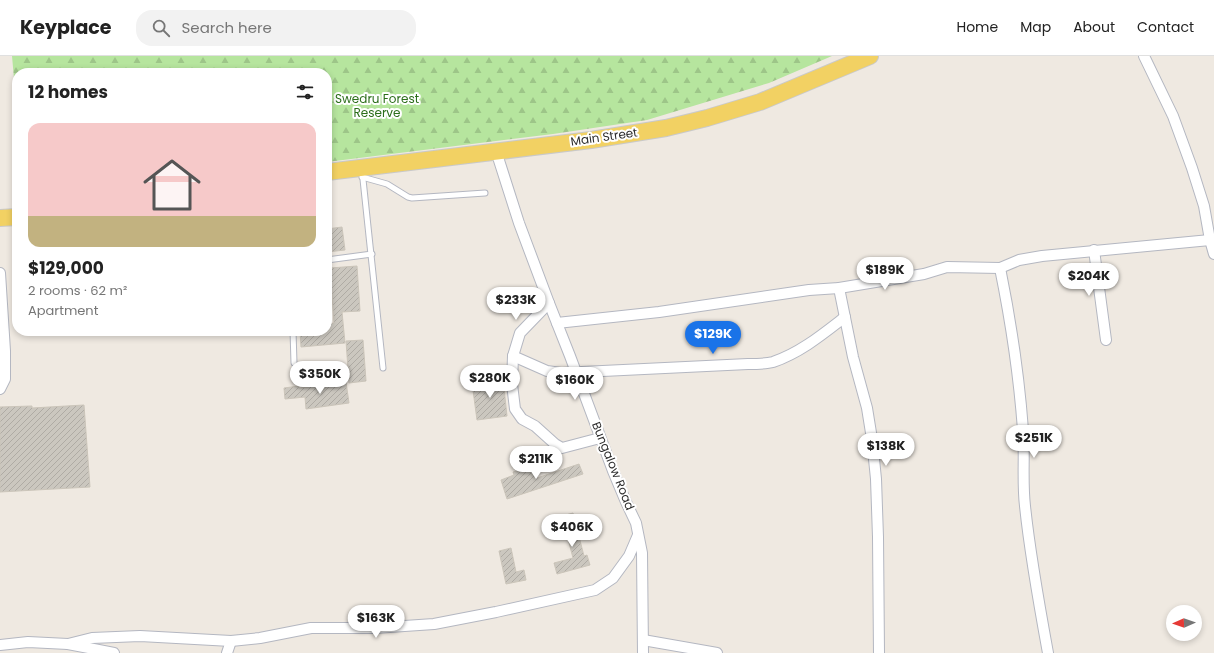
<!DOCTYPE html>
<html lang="en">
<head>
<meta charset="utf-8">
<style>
	body { margin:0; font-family:Poppins,sans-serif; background:#f2f2f2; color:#222; height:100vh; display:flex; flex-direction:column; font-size:15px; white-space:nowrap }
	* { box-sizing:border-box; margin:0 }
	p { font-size:13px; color:#767676 }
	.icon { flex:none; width:22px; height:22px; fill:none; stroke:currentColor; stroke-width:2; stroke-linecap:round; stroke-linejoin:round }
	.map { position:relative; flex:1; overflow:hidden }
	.sheet { position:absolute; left:12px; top:12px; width:320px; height:268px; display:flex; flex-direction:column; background:#fff; border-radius:16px; box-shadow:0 2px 6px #0003 }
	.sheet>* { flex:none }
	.needle { width:26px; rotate:268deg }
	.controls { position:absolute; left:1166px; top:549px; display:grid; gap:8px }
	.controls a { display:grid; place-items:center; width:36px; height:36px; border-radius:50%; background:#fff; box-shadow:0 2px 6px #0003; font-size:20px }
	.price { position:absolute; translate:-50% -34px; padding:0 9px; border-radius:14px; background:#fff; color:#222; font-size:13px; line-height:26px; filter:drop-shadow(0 1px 2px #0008) }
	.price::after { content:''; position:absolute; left:50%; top:24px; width:12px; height:9px; margin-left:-6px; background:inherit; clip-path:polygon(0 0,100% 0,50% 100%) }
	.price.on { background:#1a73e8; color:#fff }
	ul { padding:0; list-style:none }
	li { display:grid; align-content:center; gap:8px; height:212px; padding:0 16px }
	li span { display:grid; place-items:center; height:124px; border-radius:12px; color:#555 }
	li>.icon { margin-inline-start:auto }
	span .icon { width:72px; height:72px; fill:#fffc; stroke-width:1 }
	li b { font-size:17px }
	h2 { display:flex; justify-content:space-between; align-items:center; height:48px; padding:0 16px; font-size:17px }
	header { display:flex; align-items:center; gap:24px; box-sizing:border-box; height:56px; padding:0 20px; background:#fff; border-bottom:1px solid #e0e0e0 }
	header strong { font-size:19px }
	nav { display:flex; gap:22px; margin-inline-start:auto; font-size:14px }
	.search { width:280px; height:36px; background:#f2f2f2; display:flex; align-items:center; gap:10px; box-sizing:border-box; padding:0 14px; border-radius:16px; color:#767676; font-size:15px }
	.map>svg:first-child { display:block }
</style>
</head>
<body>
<header>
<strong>Keyplace</strong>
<div class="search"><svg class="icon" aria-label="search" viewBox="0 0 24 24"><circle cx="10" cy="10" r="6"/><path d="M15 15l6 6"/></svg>Search here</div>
<nav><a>Home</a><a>Map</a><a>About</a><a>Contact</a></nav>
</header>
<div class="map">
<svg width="1214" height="597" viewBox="0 0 1214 597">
	<defs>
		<pattern id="forest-firs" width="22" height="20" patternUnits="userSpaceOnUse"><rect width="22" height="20" fill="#b6e59e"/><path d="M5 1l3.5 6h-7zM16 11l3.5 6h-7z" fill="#9dc588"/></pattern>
		<pattern id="building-hatch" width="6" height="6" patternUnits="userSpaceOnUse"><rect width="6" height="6" fill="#cbc7bf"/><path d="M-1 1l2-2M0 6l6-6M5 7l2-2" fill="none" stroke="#afaba4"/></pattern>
	</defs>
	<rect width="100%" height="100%" fill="#efe9e1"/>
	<polygon fill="url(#forest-firs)" points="12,0 832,0 769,27 647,64 553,78 327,106 327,17 17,17 17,56"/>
	<g fill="url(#building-hatch)" stroke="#cbc5ba">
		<polygon points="342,171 345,194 327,196 327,173"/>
		<polygon points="357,210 360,255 342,256 345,287 301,291 300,275 327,275 327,268 334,267 330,212"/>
		<polygon points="363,284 366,325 349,327 346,285"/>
		<polygon points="503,323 507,360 477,364 472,327"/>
		<polygon points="346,326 349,347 306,353 305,341 285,343 284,332 299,330 299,332"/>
		<polygon points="84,349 90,431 0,436 0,351 32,350 32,352"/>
		<polygon points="579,408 583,418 507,443 501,424 514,419 513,416 522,413 523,416 534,413 537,422"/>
		<polygon points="573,457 584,500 587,499 590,509 557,518 554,507 573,502 562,460"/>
		<polygon points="511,492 516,516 524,514 526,524 506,528 499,495"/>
	</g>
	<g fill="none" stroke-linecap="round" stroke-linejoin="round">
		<g stroke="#b4b7c1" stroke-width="7">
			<g id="lane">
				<polyline points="362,114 383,312"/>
				<polyline points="362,121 387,128 408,141 412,142 485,137"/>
				<polyline points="327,204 372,198"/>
				<polyline points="293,275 294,307"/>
			</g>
		</g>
		<g stroke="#b4b7c1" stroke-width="12">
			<g id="street">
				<polyline points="1144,0 1173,60 1192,112 1204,150 1210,184 1214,198"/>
				<polyline points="496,95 519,167 549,247 570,300 613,415 626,446 636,467 642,497 643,597"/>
				<polyline points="1094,194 1106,284"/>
				<path d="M1000 212C1011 266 1019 319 1023 374 1025 399 1022 425 1025 450 1030 499 1039 548 1048 597"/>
				<polyline points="0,217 5,295 5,323 0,333"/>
				<polyline points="839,232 853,301 867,352 872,383 876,423 878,481 879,597"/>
				<polyline points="549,247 520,277 513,300 512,328 515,353 522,363 535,370 555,388 562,392 600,382"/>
				<polyline points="557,267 659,256 809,234 839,232 924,218 947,211 1000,212 1019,204 1042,200 1210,184"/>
				<path d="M513 300 547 315 561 317 748 308C756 308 766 308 773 306 800 297 823 278 845 261"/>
				<polyline points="643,584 717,597"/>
				<polyline points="68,588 92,582 140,580 231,585 260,582 311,572 375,572 434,568 496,556 595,534 613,522 629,500 638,479"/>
				<polyline points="0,589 28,586 68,588 114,597"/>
				<polyline points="227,597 231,585"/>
			</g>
		</g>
		<g stroke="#c9c9c9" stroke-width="18">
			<g id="primary">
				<polyline points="327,116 591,84 666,72 707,62 760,46 870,0"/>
				<polyline points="0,162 17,161"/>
			</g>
		</g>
		<use href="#lane" stroke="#fff" stroke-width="5"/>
		<use href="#street" stroke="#fff" stroke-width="10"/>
		<use href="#primary" stroke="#f2d163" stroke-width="16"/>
	</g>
	<g text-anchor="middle" stroke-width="4" stroke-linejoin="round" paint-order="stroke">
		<g font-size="12" fill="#2c6e1b" stroke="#fff">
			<text x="377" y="47">Swedru Forest<tspan x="377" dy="14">Reserve</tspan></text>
		</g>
		<g font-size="12" fill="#2e2e2e" stroke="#fff">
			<text transform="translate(604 81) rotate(-8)" y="4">Main Street</text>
			<text transform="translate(613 410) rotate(68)" y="4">Bungalow Road</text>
		</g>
	</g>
</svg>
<div class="controls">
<a><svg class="needle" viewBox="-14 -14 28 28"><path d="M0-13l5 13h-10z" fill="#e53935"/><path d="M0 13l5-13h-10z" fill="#767676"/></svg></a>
</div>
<b class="price" style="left:885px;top:235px">$189K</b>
<b class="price" style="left:1089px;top:241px">$204K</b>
<b class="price" style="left:516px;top:265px">$233K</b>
<b class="price on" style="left:713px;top:299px">$129K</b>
<b class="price" style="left:320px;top:339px">$350K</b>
<b class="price" style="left:490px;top:343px">$280K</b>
<b class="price" style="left:575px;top:345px">$160K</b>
<b class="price" style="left:1034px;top:403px">$251K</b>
<b class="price" style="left:886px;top:411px">$138K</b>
<b class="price" style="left:536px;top:424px">$211K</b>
<b class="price" style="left:572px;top:492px">$406K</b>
<b class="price" style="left:376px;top:583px">$163K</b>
<section class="sheet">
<h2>12 homes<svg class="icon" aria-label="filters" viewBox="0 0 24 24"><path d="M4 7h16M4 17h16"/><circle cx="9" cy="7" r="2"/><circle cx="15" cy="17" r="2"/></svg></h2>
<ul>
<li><span style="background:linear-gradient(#f6c9c9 75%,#c2b280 0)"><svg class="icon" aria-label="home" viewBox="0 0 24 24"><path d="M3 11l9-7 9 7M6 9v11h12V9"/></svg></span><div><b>$129,000</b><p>2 rooms · 62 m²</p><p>Apartment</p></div></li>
</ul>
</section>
</div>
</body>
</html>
